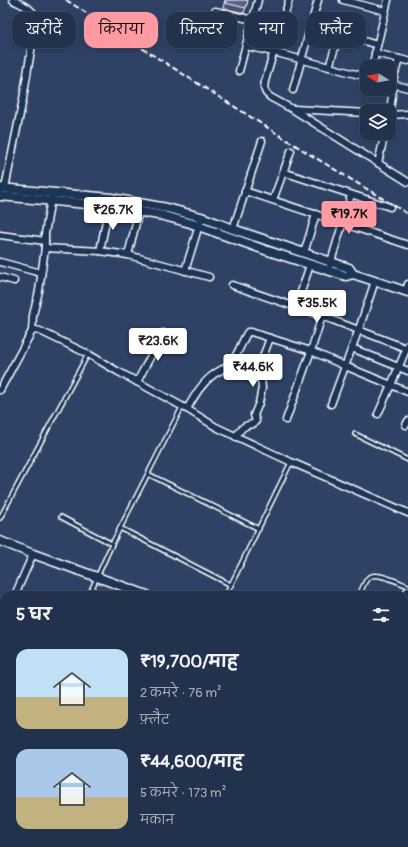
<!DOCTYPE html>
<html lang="hi">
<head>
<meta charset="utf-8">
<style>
	body { margin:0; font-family:Pangolin,"Playpen Sans Deva",sans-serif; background:#2b3a53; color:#f1f3f6; height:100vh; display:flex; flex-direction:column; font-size:15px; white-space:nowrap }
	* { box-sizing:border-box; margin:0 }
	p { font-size:13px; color:#a3aab5 }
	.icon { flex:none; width:22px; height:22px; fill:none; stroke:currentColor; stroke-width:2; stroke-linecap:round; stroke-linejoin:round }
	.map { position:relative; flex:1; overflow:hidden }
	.panel { position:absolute; left:0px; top:591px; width:408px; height:256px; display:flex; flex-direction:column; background:#23324c; border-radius:12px 12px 0 0; box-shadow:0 2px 10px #0003,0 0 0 1px #404d64 }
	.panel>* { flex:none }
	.top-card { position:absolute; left:12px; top:12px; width:384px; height:36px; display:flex; gap:8px }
	.needle { width:26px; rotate:281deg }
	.fabs { position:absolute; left:360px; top:60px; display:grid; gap:8px }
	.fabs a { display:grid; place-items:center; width:36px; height:36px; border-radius:8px; background:#23324c; box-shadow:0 2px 10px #0003,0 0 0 1px #404d64; font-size:20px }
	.price { position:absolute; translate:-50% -34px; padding:0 9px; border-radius:4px; background:#fff; color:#222; font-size:13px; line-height:26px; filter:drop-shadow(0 1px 2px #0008) }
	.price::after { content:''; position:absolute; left:50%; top:24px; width:12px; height:9px; margin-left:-6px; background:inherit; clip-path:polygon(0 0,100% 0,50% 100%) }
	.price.current { background:#ff9aa2; color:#111 }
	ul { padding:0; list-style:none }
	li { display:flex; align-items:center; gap:12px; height:100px; padding:0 16px }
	li span { display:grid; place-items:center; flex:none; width:112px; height:80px; border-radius:12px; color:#555 }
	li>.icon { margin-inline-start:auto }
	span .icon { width:48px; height:48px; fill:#fffc; stroke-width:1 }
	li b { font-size:17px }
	h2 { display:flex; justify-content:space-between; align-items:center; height:48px; padding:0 16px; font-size:17px }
	.pill { padding:0 14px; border-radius:12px; background:#23324c; box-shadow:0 2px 10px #0003,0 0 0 1px #404d64; font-size:14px; line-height:36px }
	.pill.current { background:#ff9aa2; color:#111 }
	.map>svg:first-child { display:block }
</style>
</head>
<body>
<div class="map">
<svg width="408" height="847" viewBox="0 0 408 847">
	<rect width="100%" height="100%" fill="#2f4266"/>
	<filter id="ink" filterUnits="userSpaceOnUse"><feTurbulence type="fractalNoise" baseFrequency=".025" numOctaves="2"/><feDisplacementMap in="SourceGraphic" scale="8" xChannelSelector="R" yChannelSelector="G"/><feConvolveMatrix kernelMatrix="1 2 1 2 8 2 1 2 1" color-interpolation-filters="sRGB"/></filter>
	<g filter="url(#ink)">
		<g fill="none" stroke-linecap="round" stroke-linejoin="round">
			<g stroke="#fff" stroke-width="6">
				<g id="lane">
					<polyline points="355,434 408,460"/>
					<polyline points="148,474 259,529"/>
					<polyline points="61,517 112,544"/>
					<polyline points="0,518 74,380 88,354"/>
					<polyline points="120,528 231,585"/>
					<polyline points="89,595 112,544 182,407"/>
					<polyline points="226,595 291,462"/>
					<path d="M359 595C362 590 364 582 368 578 374 570 400 583 408 586"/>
					<polyline points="404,646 408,648"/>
					<polyline points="404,710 408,715"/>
					<polyline points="404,783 408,775"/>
					<polyline points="324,843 333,847"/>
					<polyline points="388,843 397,847"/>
					<polyline points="371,847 373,843"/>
				</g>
			</g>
			<g stroke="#fff" stroke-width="9">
				<g id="street">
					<polyline points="289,0 265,81 264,88 266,93 270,97 292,109 408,182"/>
					<polyline points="343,0 385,11"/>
					<polyline points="215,11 253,20"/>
					<polyline points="246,46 273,52 367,77"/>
					<polyline points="375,53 408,61"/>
					<polyline points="399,59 392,84 408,88"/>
					<polyline points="329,67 337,41 338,37 341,35 345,35 377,45"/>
					<polyline points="372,67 388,0"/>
					<polyline points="239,71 258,0"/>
					<polyline points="293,90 318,0"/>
					<polyline points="294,109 367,113"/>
					<polyline points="389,115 408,114"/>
					<polyline points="389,118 393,88 392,84 390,83"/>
					<polyline points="378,163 385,133"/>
					<polyline points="283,172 390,207"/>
					<path d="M5 188 23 99 36 20C35 9 22 5 13 0"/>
					<polyline points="245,191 408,245"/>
					<polyline points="273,200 291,151"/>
					<polyline points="233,229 262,141"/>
					<polyline points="0,235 45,241"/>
					<polyline points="45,248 100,251 128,255 209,277"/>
					<polyline points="100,251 109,206"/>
					<polyline points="304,253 316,214"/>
					<polyline points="128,255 139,211"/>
					<polyline points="0,262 41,273"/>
					<polyline points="330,265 351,195"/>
					<polyline points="185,271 200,222"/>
					<polyline points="0,277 14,281"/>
					<polyline points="232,285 322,316 408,349"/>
					<polyline points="406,291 408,284"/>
					<polyline points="296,307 310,265"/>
					<polyline points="32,331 33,315 39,291 45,248 45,234 51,198"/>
					<polyline points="352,348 408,371"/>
					<polyline points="137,382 163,333"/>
					<polyline points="0,390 32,331 36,330 40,331 88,354 117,371 187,409 216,427 291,462 408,513"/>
					<polyline points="331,404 359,329 375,281"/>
					<path d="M187 409C194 397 201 384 213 375 218 371 224 369 229 365 236 359 241 344 246 335L248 332H251L311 351 345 366 408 392"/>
					<polyline points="378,414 391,385 408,345"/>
					<polyline points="286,420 311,351 322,316"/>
					<polyline points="406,425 408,421"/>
					<path d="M236 437C240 429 244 425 253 424L256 421 254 415 259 403 262 388 260 368 261 362 270 338"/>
					<polyline points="15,595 33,554"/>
					<polyline points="0,629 4,621"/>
				</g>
			</g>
			<g stroke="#fff" stroke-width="11">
				<g id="secondary">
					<polyline points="0,188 111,198 167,208 201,217 233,229 349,268 353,274"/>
					<polyline points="0,196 109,206 164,216 190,223 265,250 346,276 353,274 408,292"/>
					<polyline points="0,541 33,554 147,595"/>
					<polyline points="404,599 408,592"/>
					<polyline points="256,847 260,843"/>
				</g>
			</g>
			<use href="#lane" stroke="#1d3557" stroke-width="3"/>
			<use href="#street" stroke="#1d3557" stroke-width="6"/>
			<use href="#secondary" stroke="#1d3557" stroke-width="8"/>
			<polyline stroke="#fff" stroke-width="2" stroke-dasharray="6 3" stroke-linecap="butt" points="66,0 306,152 408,214"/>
		</g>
		<polygon fill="#4c5375" stroke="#fff" points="225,0 248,0 244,13 223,8"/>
		<polygon fill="#586188" stroke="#fff" points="226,0 248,0 246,8 225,3"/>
	</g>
</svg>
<div class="fabs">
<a><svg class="needle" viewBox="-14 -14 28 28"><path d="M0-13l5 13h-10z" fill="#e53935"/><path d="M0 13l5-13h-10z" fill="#a3aab5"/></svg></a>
<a><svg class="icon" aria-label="layers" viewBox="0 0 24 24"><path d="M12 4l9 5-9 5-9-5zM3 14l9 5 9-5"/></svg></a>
</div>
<b class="price" style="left:113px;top:231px">₹26.7K</b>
<b class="price current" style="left:349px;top:235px">₹19.7K</b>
<b class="price" style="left:317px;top:324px">₹35.5K</b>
<b class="price" style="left:158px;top:362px">₹23.6K</b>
<b class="price" style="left:253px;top:388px">₹44.6K</b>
<div class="top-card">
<a class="pill">खरीदें</a>
<a class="pill current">किराया</a>
<a class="pill">फ़िल्टर</a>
<a class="pill">नया</a>
<a class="pill">फ़्लैट</a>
</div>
<section class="panel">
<h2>5 घर<svg class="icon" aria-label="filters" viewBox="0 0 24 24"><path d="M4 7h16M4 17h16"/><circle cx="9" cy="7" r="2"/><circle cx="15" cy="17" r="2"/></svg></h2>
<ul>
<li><span style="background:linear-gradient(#bfe0f5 60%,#c2b280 0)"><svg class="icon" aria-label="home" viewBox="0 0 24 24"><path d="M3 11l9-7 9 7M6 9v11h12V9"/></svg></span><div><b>₹19,700/माह</b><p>2 कमरे · 76 m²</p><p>फ़्लैट</p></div></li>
<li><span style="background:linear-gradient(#a9c7e8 60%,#c2b280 0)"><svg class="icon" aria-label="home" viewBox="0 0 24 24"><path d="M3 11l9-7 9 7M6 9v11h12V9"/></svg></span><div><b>₹44,600/माह</b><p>5 कमरे · 173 m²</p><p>मकान</p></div></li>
</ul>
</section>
</div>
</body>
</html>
